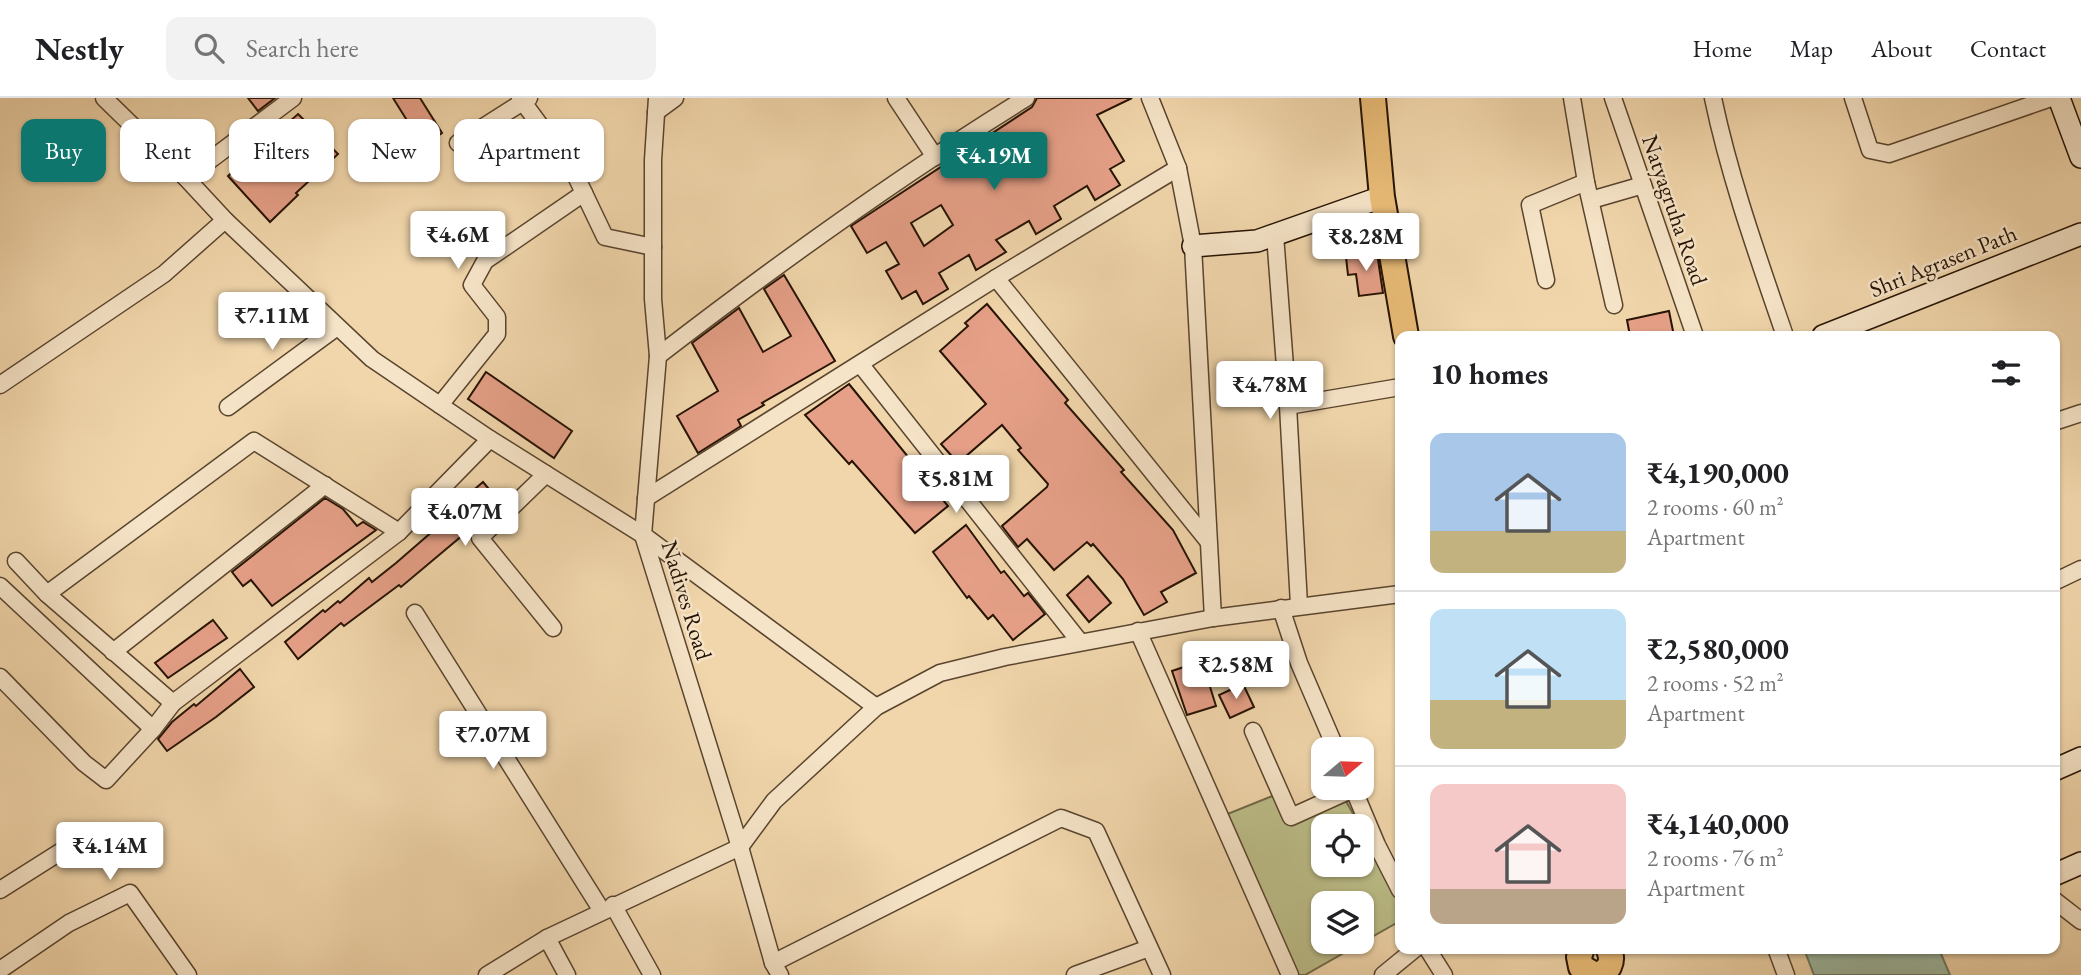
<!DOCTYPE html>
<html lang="en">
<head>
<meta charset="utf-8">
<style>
	body { margin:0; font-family:"EB Garamond",serif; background:#f2f2f2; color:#202124; height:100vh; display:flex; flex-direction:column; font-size:26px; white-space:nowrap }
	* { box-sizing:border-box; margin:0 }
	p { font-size:23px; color:#757577 }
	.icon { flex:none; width:38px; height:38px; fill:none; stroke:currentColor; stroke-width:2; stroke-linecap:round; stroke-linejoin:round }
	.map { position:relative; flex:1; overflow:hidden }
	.sheet { position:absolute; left:1395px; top:233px; width:665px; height:623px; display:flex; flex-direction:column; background:#fff; border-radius:14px; box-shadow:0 2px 5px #0004 }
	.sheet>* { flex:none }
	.top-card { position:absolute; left:21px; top:21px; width:665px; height:63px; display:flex; gap:14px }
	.needle { width:46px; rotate:71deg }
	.buttons { position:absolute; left:1311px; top:639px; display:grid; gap:14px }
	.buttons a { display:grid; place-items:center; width:63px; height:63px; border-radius:14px; background:#fff; box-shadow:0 2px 5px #0004; font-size:35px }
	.price { position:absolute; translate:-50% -60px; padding:0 16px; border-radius:7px; background:#fff; color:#222; font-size:23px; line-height:46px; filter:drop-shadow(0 2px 4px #0008) }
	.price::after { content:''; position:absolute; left:50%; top:42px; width:21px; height:16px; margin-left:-10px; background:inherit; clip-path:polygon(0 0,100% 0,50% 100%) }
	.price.on { background:#0f766e; color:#fff }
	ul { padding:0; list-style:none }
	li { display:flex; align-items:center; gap:21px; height:175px; padding:0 35px }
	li+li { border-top:2px solid #e0e0e0 }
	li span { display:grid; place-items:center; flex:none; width:196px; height:140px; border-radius:14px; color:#555 }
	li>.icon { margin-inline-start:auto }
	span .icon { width:84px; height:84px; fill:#fffc; stroke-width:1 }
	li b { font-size:30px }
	h2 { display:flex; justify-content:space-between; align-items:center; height:84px; padding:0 35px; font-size:30px }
	.chip { padding:0 24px; border-radius:14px; background:#fff; box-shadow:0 2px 5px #0004; font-size:24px; line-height:63px }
	.chip.on { background:#0f766e; color:#fff }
	header { display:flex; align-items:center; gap:42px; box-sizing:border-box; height:98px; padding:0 35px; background:#fff; border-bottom:2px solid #e0e0e0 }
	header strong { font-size:33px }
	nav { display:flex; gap:38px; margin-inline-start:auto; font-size:24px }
	.search { width:490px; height:63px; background:#f2f2f2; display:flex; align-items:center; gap:18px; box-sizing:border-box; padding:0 24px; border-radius:14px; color:#757577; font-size:26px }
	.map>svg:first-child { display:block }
</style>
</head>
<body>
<header>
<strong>Nestly</strong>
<div class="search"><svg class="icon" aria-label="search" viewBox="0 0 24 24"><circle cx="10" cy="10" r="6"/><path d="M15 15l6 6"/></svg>Search here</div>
<nav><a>Home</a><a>Map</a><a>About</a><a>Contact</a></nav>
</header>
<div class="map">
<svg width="2081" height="877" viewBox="0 0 2081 877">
	<rect width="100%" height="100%" fill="#f1d6ab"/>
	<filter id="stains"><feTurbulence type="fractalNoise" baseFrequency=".00286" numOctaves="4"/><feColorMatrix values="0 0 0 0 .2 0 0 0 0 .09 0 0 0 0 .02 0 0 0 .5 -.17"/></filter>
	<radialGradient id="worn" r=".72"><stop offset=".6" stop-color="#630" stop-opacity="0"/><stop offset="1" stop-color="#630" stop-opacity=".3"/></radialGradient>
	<path fill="#bbbd88" stroke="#706846" stroke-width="2" fill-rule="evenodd" d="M1280 695 1291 719 1342 696 1360 728H1323V766H1362V730L1400 797V823L1305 877H1290L1220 719ZM1323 805H1362V844H1323Z"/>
	<polygon fill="#9cbaa4" stroke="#6d7764" stroke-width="2" points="1804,851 1939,851 1950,877 1814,877"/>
	<g fill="#e6a088" stroke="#261304" stroke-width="2" fill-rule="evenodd">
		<polygon points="248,0 275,0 258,13"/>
		<polygon points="393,0 420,0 442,35 423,48"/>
		<path d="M1037 0H1132L1097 17 1124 63 1110 71 1120 87 1095 102 1087 88 1054 108 1061 121 1036 136 1029 123 996 142 1006 154 976 172 969 157 939 175 948 191 923 206 916 193 902 201 886 173 899 166 886 144 867 155 851 128 1032 9ZM941 107 953 127 924 148 911 125Z"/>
		<polygon points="298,16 338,56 296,95 298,97 270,124 228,78"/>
		<polygon points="1377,155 1383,195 1359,198 1356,176 1348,177 1346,159"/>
		<polygon points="784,177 835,263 762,305 764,307 738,322 741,328 698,355 677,318 718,293 692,245 739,210 763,254 791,238 764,191"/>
		<polygon points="987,206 1068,302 1065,305 1124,372 1121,374 1173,432 1196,475 1161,494 1167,504 1144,517 1123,481 1093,446 1091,448 1087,444 1054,472 1027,441 1018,449 1002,428 1047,389 1048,386 1018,352 1021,350 1002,327 958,365 941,346 986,306 940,253 968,228 965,225"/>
		<polygon points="1669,213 1674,238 1630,238 1627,222"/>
		<polygon points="486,274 572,333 554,360 468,301"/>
		<polygon points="849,286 948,408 915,435 852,363 849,366 805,317"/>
		<polygon points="483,384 498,402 467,427 470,431 401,489 399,487 344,528 341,525 298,561 285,544 323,512 325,514 338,503 340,505 369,480 372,484 396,465 464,406 461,403"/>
		<polygon points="325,400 343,411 357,428 363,424 376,432 272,508 251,482 243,488 232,474"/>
		<polygon points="966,427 1001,475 1004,473 1024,498 1028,495 1045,516 1013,542 993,517 988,521 969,498 967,500 933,454"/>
		<polygon points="1088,478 1111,505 1089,524 1067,497"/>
		<polygon points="213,522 227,540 168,580 155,565"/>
		<polygon points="1202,563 1216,608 1187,617 1172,573"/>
		<polygon points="240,571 254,589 216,619 167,653 158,641 172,624 194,606 196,608"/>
		<polygon points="1243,586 1254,609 1230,620 1219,597"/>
	</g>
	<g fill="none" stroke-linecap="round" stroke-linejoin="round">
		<g stroke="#59442e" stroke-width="19">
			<g id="street">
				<polyline points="104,0 186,80 225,122 372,261 490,341 643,437 876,609"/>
				<polyline points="520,0 573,72 605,139 653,149"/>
				<polyline points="657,0 653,62 653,201 658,258 643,437 740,749 773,865 780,877"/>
				<polyline points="896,0 935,59"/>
				<polyline points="1150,0 1178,70 1193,148 1213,520"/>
				<polyline points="1572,0 1586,84 1614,207"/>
				<polyline points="1613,0 1695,238"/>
				<path d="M1713 0C1730 81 1758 159 1785 238"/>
				<polyline points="1853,0 1870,52 1889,56 2051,0"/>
				<polyline points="656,14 675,0"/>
				<polyline points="458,45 529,0"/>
				<polyline points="186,80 293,0"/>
				<polyline points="1591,102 1643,87"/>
				<polyline points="1275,137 1288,308 1299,507"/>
				<polyline points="996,180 1208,443"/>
				<polyline points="1546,182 1530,107 1586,84"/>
				<path d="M658 258C776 167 898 79 1026 0"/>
				<polyline points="861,267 1080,544"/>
				<polyline points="0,287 164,176 225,122"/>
				<polyline points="440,307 497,236 497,219 472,187 485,163 584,95"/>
				<polyline points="1288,308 1400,289"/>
				<polyline points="228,309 337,229"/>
				<polyline points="2054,324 2081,315"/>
				<polyline points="546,376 480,440 553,530"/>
				<polyline points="646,400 996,180 1178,70"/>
				<polyline points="16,463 47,496"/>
				<polyline points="2054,484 2081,471"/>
				<polyline points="0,488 153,631"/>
				<polyline points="1281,510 1299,565 1336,651"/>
				<polyline points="415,515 602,813"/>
				<polyline points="1138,533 1290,877"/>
				<polyline points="113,554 325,387"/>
				<polyline points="0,579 84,665 106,682 153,631 173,605 399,434 490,341"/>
				<polyline points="173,605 47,496 254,343 399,434"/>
				<polyline points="1253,633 1291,719 1353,691"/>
				<polyline points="1353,690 1377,747 1400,792"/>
				<polyline points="0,792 79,742"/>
				<polyline points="2054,802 2081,823"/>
				<polyline points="613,807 652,877"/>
				<polyline points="547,840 567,877"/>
				<polyline points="1427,850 1444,877"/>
				<polyline points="1776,850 1786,877"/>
				<polyline points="773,865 1061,720 1096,733 1162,877"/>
				<polyline points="0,872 69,825 130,795 188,877"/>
				<polyline points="487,877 547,840 740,749 774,703 876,609 940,575 1005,559 1213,520 1400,496"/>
				<polyline points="1075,877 1149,850"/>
				<polyline points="1383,877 1416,850"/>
			</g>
		</g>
		<g stroke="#261304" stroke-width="24">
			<g id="secondary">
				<polyline points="2059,0 2081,59"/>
				<polyline points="1193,148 1257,143 1382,99"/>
				<polyline points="1823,238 2081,136"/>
				<polyline points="2054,672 2081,660"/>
				<polyline points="2054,777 2081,765"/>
			</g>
		</g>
		<g stroke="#261304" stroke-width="28">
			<g id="primary">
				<polyline points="1373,0 1382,99 1406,238"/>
				<path d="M1582 850 1579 859 1581 869 1595 877C1609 875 1615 863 1608 850"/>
			</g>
		</g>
		<use href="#street" stroke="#f6e4c8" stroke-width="16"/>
		<use href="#secondary" stroke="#f6e4c8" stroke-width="21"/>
		<use href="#primary" stroke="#e8bb76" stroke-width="24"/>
	</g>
	<g text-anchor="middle" stroke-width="5" stroke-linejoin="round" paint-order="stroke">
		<g font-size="23" fill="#261304" stroke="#f6e4c8">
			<text transform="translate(1675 112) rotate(71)" y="8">Natyagruha Road</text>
			<text transform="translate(1943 163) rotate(-22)" y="8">Shri Agrasen Path</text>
			<text transform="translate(687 502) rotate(73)" y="8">Nadives Road</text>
		</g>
	</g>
	<rect width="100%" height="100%" filter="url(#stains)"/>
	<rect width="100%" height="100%" fill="url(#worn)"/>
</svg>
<div class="buttons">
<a><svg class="needle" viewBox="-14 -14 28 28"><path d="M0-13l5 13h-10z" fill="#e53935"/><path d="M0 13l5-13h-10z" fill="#757577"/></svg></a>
<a><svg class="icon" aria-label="locate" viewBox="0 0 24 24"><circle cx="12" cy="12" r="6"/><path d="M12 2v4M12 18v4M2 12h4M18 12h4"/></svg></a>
<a><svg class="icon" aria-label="layers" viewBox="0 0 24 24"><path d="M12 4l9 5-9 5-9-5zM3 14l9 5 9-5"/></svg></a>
</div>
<b class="price on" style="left:994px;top:94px">₹4.19M</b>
<b class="price" style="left:458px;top:173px">₹4.6M</b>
<b class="price" style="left:1366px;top:175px">₹8.28M</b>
<b class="price" style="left:272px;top:254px">₹7.11M</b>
<b class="price" style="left:1270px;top:323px">₹4.78M</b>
<b class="price" style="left:956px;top:417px">₹5.81M</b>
<b class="price" style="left:465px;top:450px">₹4.07M</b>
<b class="price" style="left:1236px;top:603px">₹2.58M</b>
<b class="price" style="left:493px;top:673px">₹7.07M</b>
<b class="price" style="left:110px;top:784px">₹4.14M</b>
<div class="top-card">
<a class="chip on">Buy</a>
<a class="chip">Rent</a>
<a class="chip">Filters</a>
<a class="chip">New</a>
<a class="chip">Apartment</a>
</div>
<section class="sheet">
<h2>10 homes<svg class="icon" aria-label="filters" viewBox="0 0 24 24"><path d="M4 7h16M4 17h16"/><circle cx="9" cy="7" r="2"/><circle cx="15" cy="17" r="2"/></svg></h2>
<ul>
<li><span style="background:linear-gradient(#a9c7e8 70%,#c2b280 0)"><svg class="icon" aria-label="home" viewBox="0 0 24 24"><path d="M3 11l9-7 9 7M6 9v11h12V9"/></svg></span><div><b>₹4,190,000</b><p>2 rooms · 60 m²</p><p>Apartment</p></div></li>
<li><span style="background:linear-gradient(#bfe0f5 65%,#c2b280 0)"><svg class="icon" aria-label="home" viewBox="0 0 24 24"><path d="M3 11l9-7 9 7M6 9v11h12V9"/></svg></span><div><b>₹2,580,000</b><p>2 rooms · 52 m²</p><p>Apartment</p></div></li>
<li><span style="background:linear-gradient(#f6c9c9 75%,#b9a48a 0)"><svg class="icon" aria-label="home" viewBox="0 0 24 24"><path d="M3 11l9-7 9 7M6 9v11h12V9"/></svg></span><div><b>₹4,140,000</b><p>2 rooms · 76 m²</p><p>Apartment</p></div></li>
</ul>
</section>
</div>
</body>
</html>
